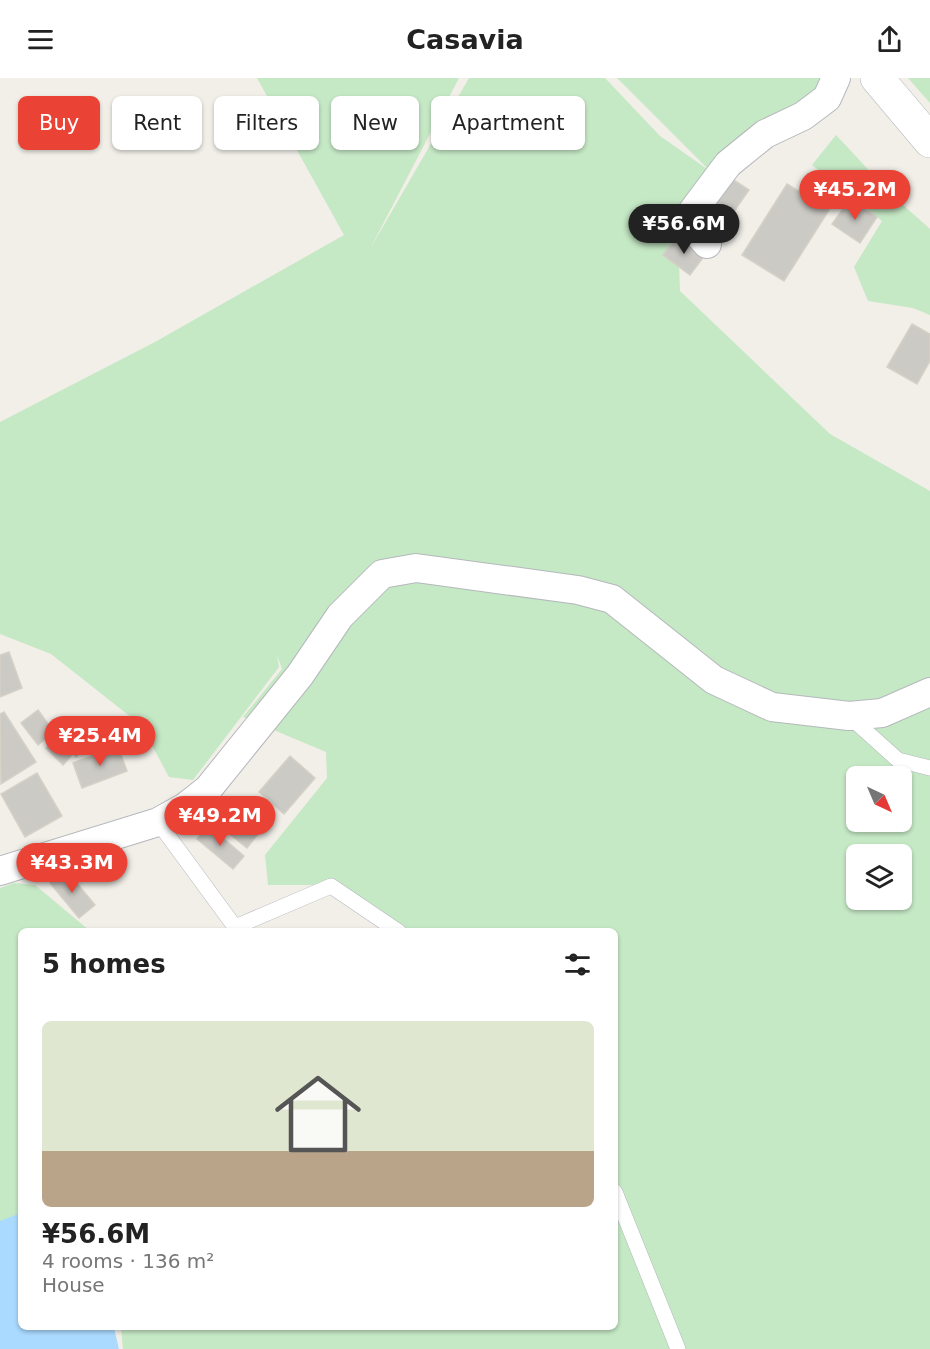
<!DOCTYPE html>
<html lang="en">
<head>
<meta charset="utf-8">
<style>
	body { margin:0; font-family:"DejaVu Sans",sans-serif; background:#f2f2f2; color:#222; height:100vh; display:flex; flex-direction:column; font-size:22px; white-space:nowrap }
	* { box-sizing:border-box; margin:0 }
	p { font-size:20px; color:#767676 }
	.icon { flex:none; width:33px; height:33px; fill:none; stroke:currentColor; stroke-width:2; stroke-linecap:round; stroke-linejoin:round }
	.map { position:relative; flex:1; overflow:hidden }
	.side { position:absolute; left:18px; top:850px; width:600px; height:402px; display:flex; flex-direction:column; background:#fff; border-radius:9px; box-shadow:0 2px 4px #0004 }
	.side>* { flex:none }
	.guide { position:absolute; left:18px; top:18px; width:600px; height:54px; display:flex; gap:12px }
	.needle { width:39px; rotate:136deg }
	.tools { position:absolute; left:846px; top:688px; display:grid; gap:12px }
	.tools a { display:grid; place-items:center; width:66px; height:66px; border-radius:9px; background:#fff; box-shadow:0 2px 4px #0004; font-size:30px }
	.price { position:absolute; translate:-50% -51px; padding:0 14px; border-radius:21px; background:#ea4335; color:#fff; font-size:20px; line-height:39px; filter:drop-shadow(0 2px 3px #0008) }
	.price::after { content:''; position:absolute; left:50%; top:36px; width:18px; height:14px; margin-left:-9px; background:inherit; clip-path:polygon(0 0,100% 0,50% 100%) }
	.price.selected { background:#222; color:#fff }
	ul { padding:0; list-style:none }
	li { display:grid; align-content:center; gap:12px; height:318px; padding:0 24px }
	li+li { border-top:2px solid #e0e0e0 }
	li span { display:grid; place-items:center; height:186px; border-radius:9px; color:#555 }
	li>.icon { margin-inline-start:auto }
	span .icon { width:108px; height:108px; fill:#fffc; stroke-width:1 }
	li b { font-size:26px }
	h2 { display:flex; justify-content:space-between; align-items:center; height:72px; padding:0 24px; font-size:26px }
	.chip { padding:0 21px; border-radius:9px; background:#fff; box-shadow:0 2px 4px #0004; font-size:21px; line-height:54px }
	.chip.selected { background:#ea4335; color:#fff }
	header { display:flex; justify-content:space-between; align-items:center; height:78px; padding:0 24px; background:#fff; font-size:27px; font-weight:700 }
	.map>svg:first-child { display:block }
</style>
</head>
<body>
<header><svg class="icon" aria-label="menu" viewBox="0 0 24 24"><path d="M4 6h16M4 12h16M4 18h16"/></svg>Casavia<svg class="icon" aria-label="share" viewBox="0 0 24 24"><path d="M12 15V3M7 8l5-5 5 5M5 13v7h14v-7"/></svg></header>
<div class="map">
<svg width="930" height="1271" viewBox="0 0 930 1271">
	<rect width="100%" height="100%" fill="#f1efe8"/>
	<g fill="#c5e8c5" fill-rule="evenodd">
		<path d="M257 0H459L370 171 469 0H605L660 58 710 93 617 0H829L715 97 678 157 680 213 830 356 930 413V1271H123L121 1250H615V854L401 853 334 807H268L265 777 327 700 326 674 243 639 282 591 277 577 279 589 193 702 169 699 141 647 51 576 0 556V344L155 264 344 157ZM856 699H902V744H856ZM856 777H902V822H856Z"/>
		<polygon points="908,0 930,0 930,25"/>
		<polygon points="836,57 892,117 930,151 930,237 913,230 868,223 854,189 882,143 812,87"/>
		<polygon points="14,805 35,807 90,853 21,854 21,1139 0,1147 0,810"/>
	</g>
	<polygon fill="#aadaff" points="21,1135 21,1250 114,1250 119,1271 0,1271 0,1143"/>
	<g fill="#cccac5" stroke="#d6d1c6" stroke-width="1.5">
		<polygon points="732,101 749,112 721,152 705,141"/>
		<polygon points="787,106 829,132 784,203 742,177"/>
		<polygon points="850,121 877,139 860,165 832,146"/>
		<polygon points="678,157 705,177 690,197 663,177"/>
		<polygon points="912,246 930,256 930,283 917,306 887,289"/>
		<polygon points="9,574 22,610 0,619 0,577"/>
		<polygon points="38,632 54,654 38,667 21,645"/>
		<polygon points="4,634 36,684 1,706 0,636"/>
		<polygon points="74,642 94,661 76,679 73,676 63,687 46,670"/>
		<polygon points="118,668 127,693 82,710 73,685"/>
		<polygon points="290,678 315,700 284,736 259,714"/>
		<polygon points="37,695 62,738 25,759 1,716"/>
		<polygon points="249,727 269,742 247,770 227,754"/>
		<polygon points="208,747 244,778 233,791 197,761"/>
		<polygon points="65,791 95,827 79,840 50,805"/>
	</g>
	<g fill="none" stroke-linecap="round" stroke-linejoin="round">
		<g stroke="#b5b8bc" stroke-width="16">
			<g id="lane">
				<polyline points="849,638 898,682 930,690"/>
				<polyline points="158,744 235,849 331,808 399,854"/>
				<polyline points="615,1114 678,1271"/>
			</g>
		</g>
		<g stroke="#b5b8bc" stroke-width="30">
			<g id="street">
				<polyline points="707,166 686,142 728,86 765,56 803,38 827,20 836,0"/>
				<polyline points="0,793 158,744 185,729 208,711 300,597 340,538 382,496 416,490 578,512 612,521 714,602 772,629 849,638 882,635 930,614"/>
			</g>
		</g>
		<g stroke="#b6babf" stroke-width="34">
			<polyline id="secondary" points="877,0 930,63"/>
		</g>
		<use href="#lane" stroke="#fff" stroke-width="15"/>
		<use href="#street" stroke="#fff" stroke-width="28"/>
		<use href="#secondary" stroke="#fff" stroke-width="33"/>
	</g>
</svg>
<div class="tools">
<a><svg class="needle" viewBox="-14 -14 28 28"><path d="M0-13l5 13h-10z" fill="#e53935"/><path d="M0 13l5-13h-10z" fill="#767676"/></svg></a>
<a><svg class="icon" aria-label="layers" viewBox="0 0 24 24"><path d="M12 4l9 5-9 5-9-5zM3 14l9 5 9-5"/></svg></a>
</div>
<b class="price" style="left:855px;top:143px">¥45.2M</b>
<b class="price selected" style="left:684px;top:177px">¥56.6M</b>
<b class="price" style="left:100px;top:689px">¥25.4M</b>
<b class="price" style="left:220px;top:769px">¥49.2M</b>
<b class="price" style="left:72px;top:816px">¥43.3M</b>
<div class="guide">
<a class="chip selected">Buy</a>
<a class="chip">Rent</a>
<a class="chip">Filters</a>
<a class="chip">New</a>
<a class="chip">Apartment</a>
</div>
<section class="side">
<h2>5 homes<svg class="icon" aria-label="filters" viewBox="0 0 24 24"><path d="M4 7h16M4 17h16"/><circle cx="9" cy="7" r="2"/><circle cx="15" cy="17" r="2"/></svg></h2>
<ul>
<li><span style="background:linear-gradient(#dfe7d0 70%,#b9a48a 0)"><svg class="icon" aria-label="home" viewBox="0 0 24 24"><path d="M3 11l9-7 9 7M6 9v11h12V9"/></svg></span><div><b>¥56.6M</b><p>4 rooms · 136 m²</p><p>House</p></div></li>
</ul>
</section>
</div>
</body>
</html>
